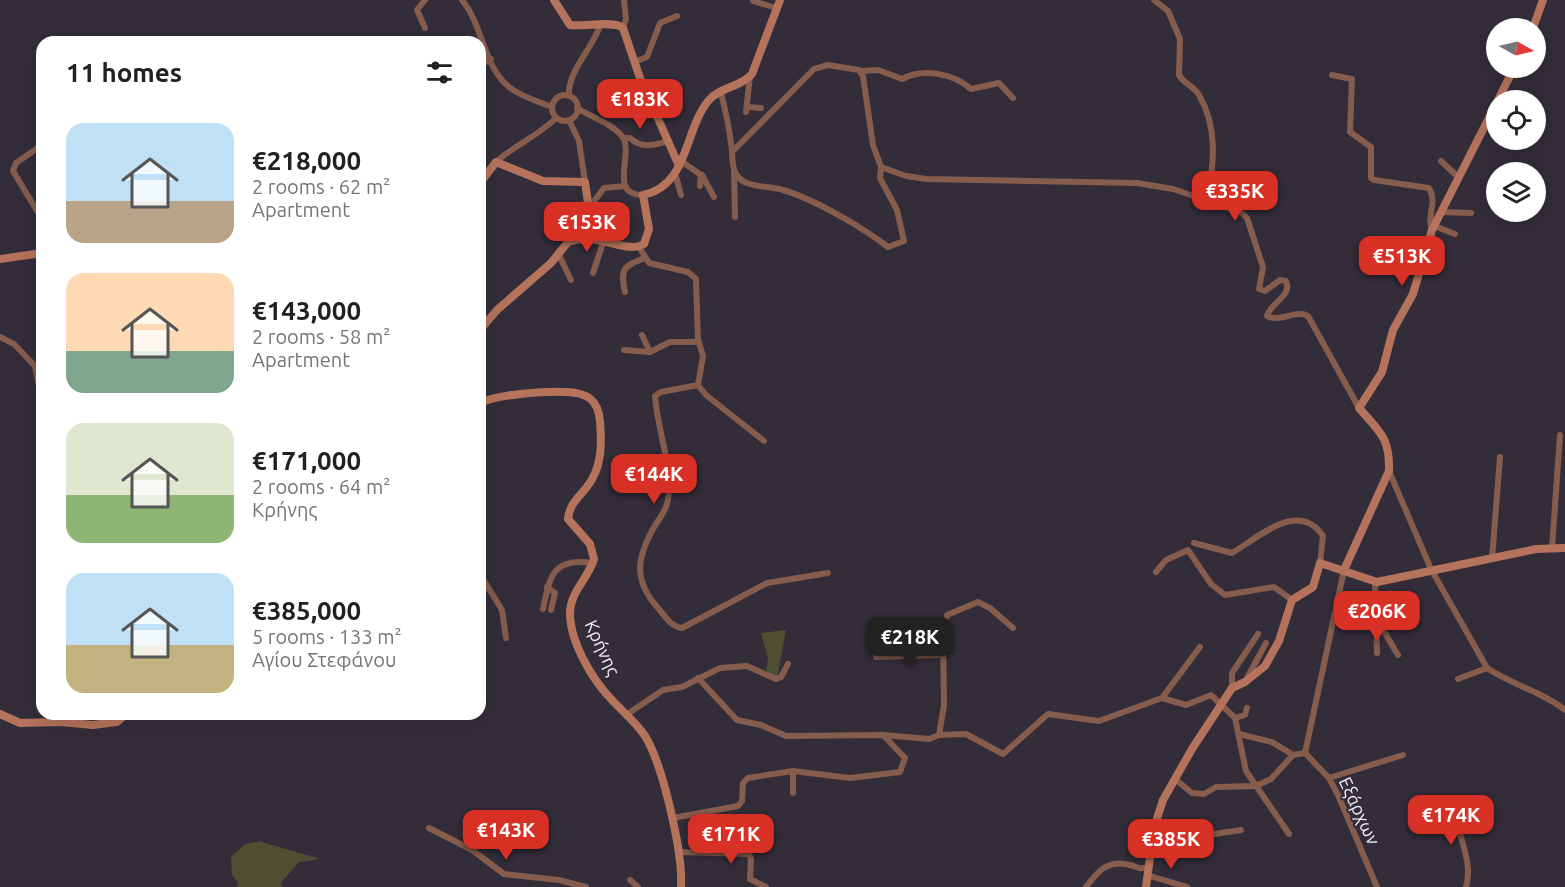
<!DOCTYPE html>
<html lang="en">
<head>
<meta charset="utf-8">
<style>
	body { margin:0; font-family:Ubuntu,sans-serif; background:#f2f2f2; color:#202124; height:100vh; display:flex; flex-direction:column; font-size:22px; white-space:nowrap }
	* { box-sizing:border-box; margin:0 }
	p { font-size:20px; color:#757577 }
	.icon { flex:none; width:33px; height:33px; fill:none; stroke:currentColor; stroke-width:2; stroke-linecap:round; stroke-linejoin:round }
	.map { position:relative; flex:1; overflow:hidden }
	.details { position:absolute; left:36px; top:36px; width:450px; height:684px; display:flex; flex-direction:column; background:#fff; border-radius:18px; box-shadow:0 6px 24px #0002 }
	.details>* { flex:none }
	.needle { width:39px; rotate:98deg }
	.buttons { position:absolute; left:1486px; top:18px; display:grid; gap:12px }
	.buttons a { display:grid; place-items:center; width:60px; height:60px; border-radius:50%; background:#fff; box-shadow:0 6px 24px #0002; font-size:30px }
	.price { position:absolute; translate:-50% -51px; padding:0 14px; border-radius:12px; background:#d93025; color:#fff; font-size:20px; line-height:39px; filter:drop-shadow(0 2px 3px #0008) }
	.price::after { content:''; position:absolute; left:50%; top:36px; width:18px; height:14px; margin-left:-9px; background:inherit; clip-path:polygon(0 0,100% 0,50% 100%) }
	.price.current { background:#222; color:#fff }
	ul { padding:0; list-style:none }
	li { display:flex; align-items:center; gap:18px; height:150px; padding:0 30px }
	li span { display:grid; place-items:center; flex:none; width:168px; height:120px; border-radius:18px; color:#555 }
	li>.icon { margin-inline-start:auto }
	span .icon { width:72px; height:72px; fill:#fffc; stroke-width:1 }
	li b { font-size:26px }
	h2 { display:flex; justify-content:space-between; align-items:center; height:72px; padding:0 30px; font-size:26px }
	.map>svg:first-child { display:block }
</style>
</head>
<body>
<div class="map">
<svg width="1565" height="887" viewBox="0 0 1565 887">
	<rect width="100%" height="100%" fill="#322d39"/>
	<g fill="#4d4f30">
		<polygon points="786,630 777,679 766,671 768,658 761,633"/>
		<polygon points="262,841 262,842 320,859 299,862 281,883 282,887 237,887 238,883 232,875 231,857 245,844"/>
	</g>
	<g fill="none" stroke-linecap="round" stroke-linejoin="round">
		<g stroke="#865c4d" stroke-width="6">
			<path d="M462 0C483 25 483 66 509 87 521 97 538 101 552 107"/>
			<path d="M1154 0 1168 11 1180 39 1179 75C1184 84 1195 87 1199 95 1219 129 1213 165 1208 201L1241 212 1247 218 1263 267 1259 289 1265 291 1280 280 1286 281C1293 296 1270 303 1267 316 1280 323 1296 309 1308 316L1359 408"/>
			<polyline points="753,1 776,8"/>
			<polyline points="425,28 417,10 425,0"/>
			<polyline points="623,29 626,19 624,0"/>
			<polyline points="634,62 647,57 660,23 677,16"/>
			<polyline points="480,65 491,59"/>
			<path d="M861 71 878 70 902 79C923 68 953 73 971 89L999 83 1013 98"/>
			<path d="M1332 75 1352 79 1350 132 1371 147V178L1374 180 1429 188C1438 202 1426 217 1432 230"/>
			<path d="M721 93C725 109 729 126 731 143 733 152 731 166 736 174 744 189 769 185 783 190 814 199 862 227 888 247L904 241 897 210 880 178 881 167 873 145 863 76 859 70 828 65 814 69 732 152"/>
			<circle cx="565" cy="108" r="13"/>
			<path d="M569 96C567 72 592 49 600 26"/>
			<polyline points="747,107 761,108"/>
			<path d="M577 108C591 117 611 123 622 136 635 153 607 195 643 195"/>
			<polyline points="746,112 750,76"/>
			<polyline points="569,120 579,141 585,182"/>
			<path d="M623 138H630C642 149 654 145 669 141"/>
			<polyline points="42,145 16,163 13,171 42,219"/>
			<polyline points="681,161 701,175 700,186"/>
			<polyline points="1441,161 1459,178"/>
			<path d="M496 162C515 145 538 136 556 118"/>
			<polyline points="881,167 906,176 926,179 1137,183 1173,189 1208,201"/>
			<polyline points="734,170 735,217"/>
			<polyline points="675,173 681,195"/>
			<polyline points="702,175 714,197"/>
			<polyline points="589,208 604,188 625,186"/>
			<polyline points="1441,212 1471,213"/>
			<polyline points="1434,226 1455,234"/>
			<path d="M639 247 649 263 688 272 696 279 698 339 703 356 698 385 661 392 655 396C657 426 671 464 669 492 668 510 661 515 653 529 636 560 634 581 658 608 666 617 670 626 682 628L767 583 828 573"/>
			<polyline points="558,253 571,280"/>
			<polyline points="593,273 604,240"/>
			<path d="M625 292C620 269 623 266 645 258"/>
			<polyline points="642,335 650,352"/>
			<polyline points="0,337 14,344 35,366 42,402"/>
			<polyline points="624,350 650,352 670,342 698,342"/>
			<polyline points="698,385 706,395 764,441"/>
			<path d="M1389 471 1431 569 1487 668C1512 685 1541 691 1565 710"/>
			<path d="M1194 543 1232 553C1258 538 1298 499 1323 536L1320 563"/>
			<polyline points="1552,548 1560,435"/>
			<polyline points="1492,559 1500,457"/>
			<polyline points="1156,572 1166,560 1188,550 1211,584 1225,595 1274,587 1292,600"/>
			<polyline points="480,574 502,610 506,638"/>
			<polyline points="1375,582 1377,653"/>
			<polyline points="547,587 555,593 551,610"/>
			<path d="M543 609C550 575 553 557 593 563"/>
			<polyline points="1376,618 1398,655"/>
			<polyline points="876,657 943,655"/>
			<polyline points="698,678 737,720 761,725 786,736 883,735 929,739 939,735 944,705 943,636 947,615 978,602 990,608 1013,628"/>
			<polyline points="1458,679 1487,668"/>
			<polyline points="1246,680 1266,643"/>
			<polyline points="1232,688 1232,673 1258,634"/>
			<polyline points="1162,698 1200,647"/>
			<polyline points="626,715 663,690 682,687 720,668 747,666 776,679 781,677 788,664"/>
			<polyline points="1235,718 1245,715 1247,708"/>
			<polyline points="1239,734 1272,742 1293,755"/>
			<polyline points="939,735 966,734 1003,754 1048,714 1099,721 1162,698 1186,705 1211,695 1235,718 1246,771 1289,834"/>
			<polyline points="1305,753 1344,570"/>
			<polyline points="1305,753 1329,778 1338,795 1377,887"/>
			<polyline points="793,771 793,793"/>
			<polyline points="1329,778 1403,755"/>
			<polyline points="1175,779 1192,793 1204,794 1216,787 1256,786 1271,779 1293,755 1305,753"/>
			<path d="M1456 809C1456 836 1474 859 1466 887"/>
			<polyline points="673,818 738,806 742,801 743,783 748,778 793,771 850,778 900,772 905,758 883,735"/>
			<polyline points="429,828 472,850 504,874 559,880 586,887"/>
			<polyline points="678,852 748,854 751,858 750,879 766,887"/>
			<polyline points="1150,852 1175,840 1241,830"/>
			<polyline points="1147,875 1187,887"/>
			<polyline points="630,880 638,887"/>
			<path d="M1086 887C1098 871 1108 859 1130 865 1138 867 1140 870 1148 867"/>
		</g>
		<g stroke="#b6735b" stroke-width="8">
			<path d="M554 0 570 25C584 27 615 20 623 28L640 78 679 166"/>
			<polyline points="1533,28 1543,0"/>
			<polyline points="1498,100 1514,68"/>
			<polyline points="480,183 496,162 543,181 585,182 589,210 582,238"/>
			<polyline points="0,259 42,253"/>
			<path d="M480 330 497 310 551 263 568 242C597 231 627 255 644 244L649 229 643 195C689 186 684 129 709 100 720 87 741 87 752 74L780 0"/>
			<path d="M480 403C499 394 546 391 567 392 588 393 598 400 600 421 602 445 602 469 586 488 578 498 569 505 568 519L590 544 594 559C588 579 570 592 570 613 570 642 592 679 611 699 622 711 636 722 645 736 663 765 683 853 681 887"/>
			<path d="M1344 570 1389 471C1390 438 1380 432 1359 408L1382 372 1393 330 1413 294 1432 230 1497 102"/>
			<polyline points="0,714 20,723 60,722 93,725 117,722 126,714"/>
			<polyline points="1146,887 1154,828 1163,800 1192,749 1232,688 1245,682 1265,666 1279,641 1292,600 1313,587 1320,563 1377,582 1536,549 1565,548"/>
		</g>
	</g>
	<g text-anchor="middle" stroke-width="4.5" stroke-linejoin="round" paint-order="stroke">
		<g font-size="18" fill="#f0edf5" stroke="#322d39">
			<text transform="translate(602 648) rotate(65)" y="6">Κρήνης</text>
			<text transform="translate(1359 811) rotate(65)" y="6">Εξάρχων</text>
		</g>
	</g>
</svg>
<div class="buttons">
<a><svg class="needle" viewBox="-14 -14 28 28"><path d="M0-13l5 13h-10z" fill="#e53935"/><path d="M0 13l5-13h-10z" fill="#757577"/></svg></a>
<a><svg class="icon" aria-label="locate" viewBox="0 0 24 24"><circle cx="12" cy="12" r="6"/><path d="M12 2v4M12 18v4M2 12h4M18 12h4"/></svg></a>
<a><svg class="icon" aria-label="layers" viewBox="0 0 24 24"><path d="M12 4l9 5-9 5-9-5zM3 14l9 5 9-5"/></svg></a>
</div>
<b class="price" style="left:640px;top:130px">€183K</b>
<b class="price" style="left:1235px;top:222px">€335K</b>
<b class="price" style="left:587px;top:253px">€153K</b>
<b class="price" style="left:1402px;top:287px">€513K</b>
<b class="price" style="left:654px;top:505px">€144K</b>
<b class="price" style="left:1377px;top:642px">€206K</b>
<b class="price current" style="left:910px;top:668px">€218K</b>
<b class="price" style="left:1451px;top:846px">€174K</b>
<b class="price" style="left:506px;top:861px">€143K</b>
<b class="price" style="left:731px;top:865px">€171K</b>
<b class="price" style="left:1171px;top:870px">€385K</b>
<section class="details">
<h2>11 homes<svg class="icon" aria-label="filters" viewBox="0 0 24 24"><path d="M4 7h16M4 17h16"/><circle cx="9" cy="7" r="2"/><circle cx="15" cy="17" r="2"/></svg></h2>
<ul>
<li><span style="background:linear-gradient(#bfe0f5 65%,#b9a48a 0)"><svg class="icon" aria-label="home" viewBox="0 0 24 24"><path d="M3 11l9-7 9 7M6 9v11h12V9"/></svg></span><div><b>€218,000</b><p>2 rooms · 62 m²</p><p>Apartment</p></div></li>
<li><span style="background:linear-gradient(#ffd9b3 65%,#7fa58c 0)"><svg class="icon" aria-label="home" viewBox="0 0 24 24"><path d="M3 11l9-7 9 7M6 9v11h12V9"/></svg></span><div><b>€143,000</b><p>2 rooms · 58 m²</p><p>Apartment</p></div></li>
<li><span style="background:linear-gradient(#dfe7d0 60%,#8fb573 0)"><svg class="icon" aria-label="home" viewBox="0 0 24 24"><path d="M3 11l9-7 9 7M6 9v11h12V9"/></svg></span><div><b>€171,000</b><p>2 rooms · 64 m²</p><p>Κρήνης</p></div></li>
<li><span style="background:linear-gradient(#bfe0f5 60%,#c2b280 0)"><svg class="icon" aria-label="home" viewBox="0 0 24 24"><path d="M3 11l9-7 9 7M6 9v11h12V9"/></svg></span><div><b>€385,000</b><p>5 rooms · 133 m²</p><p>Αγίου Στεφάνου</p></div></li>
</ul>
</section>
</div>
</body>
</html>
